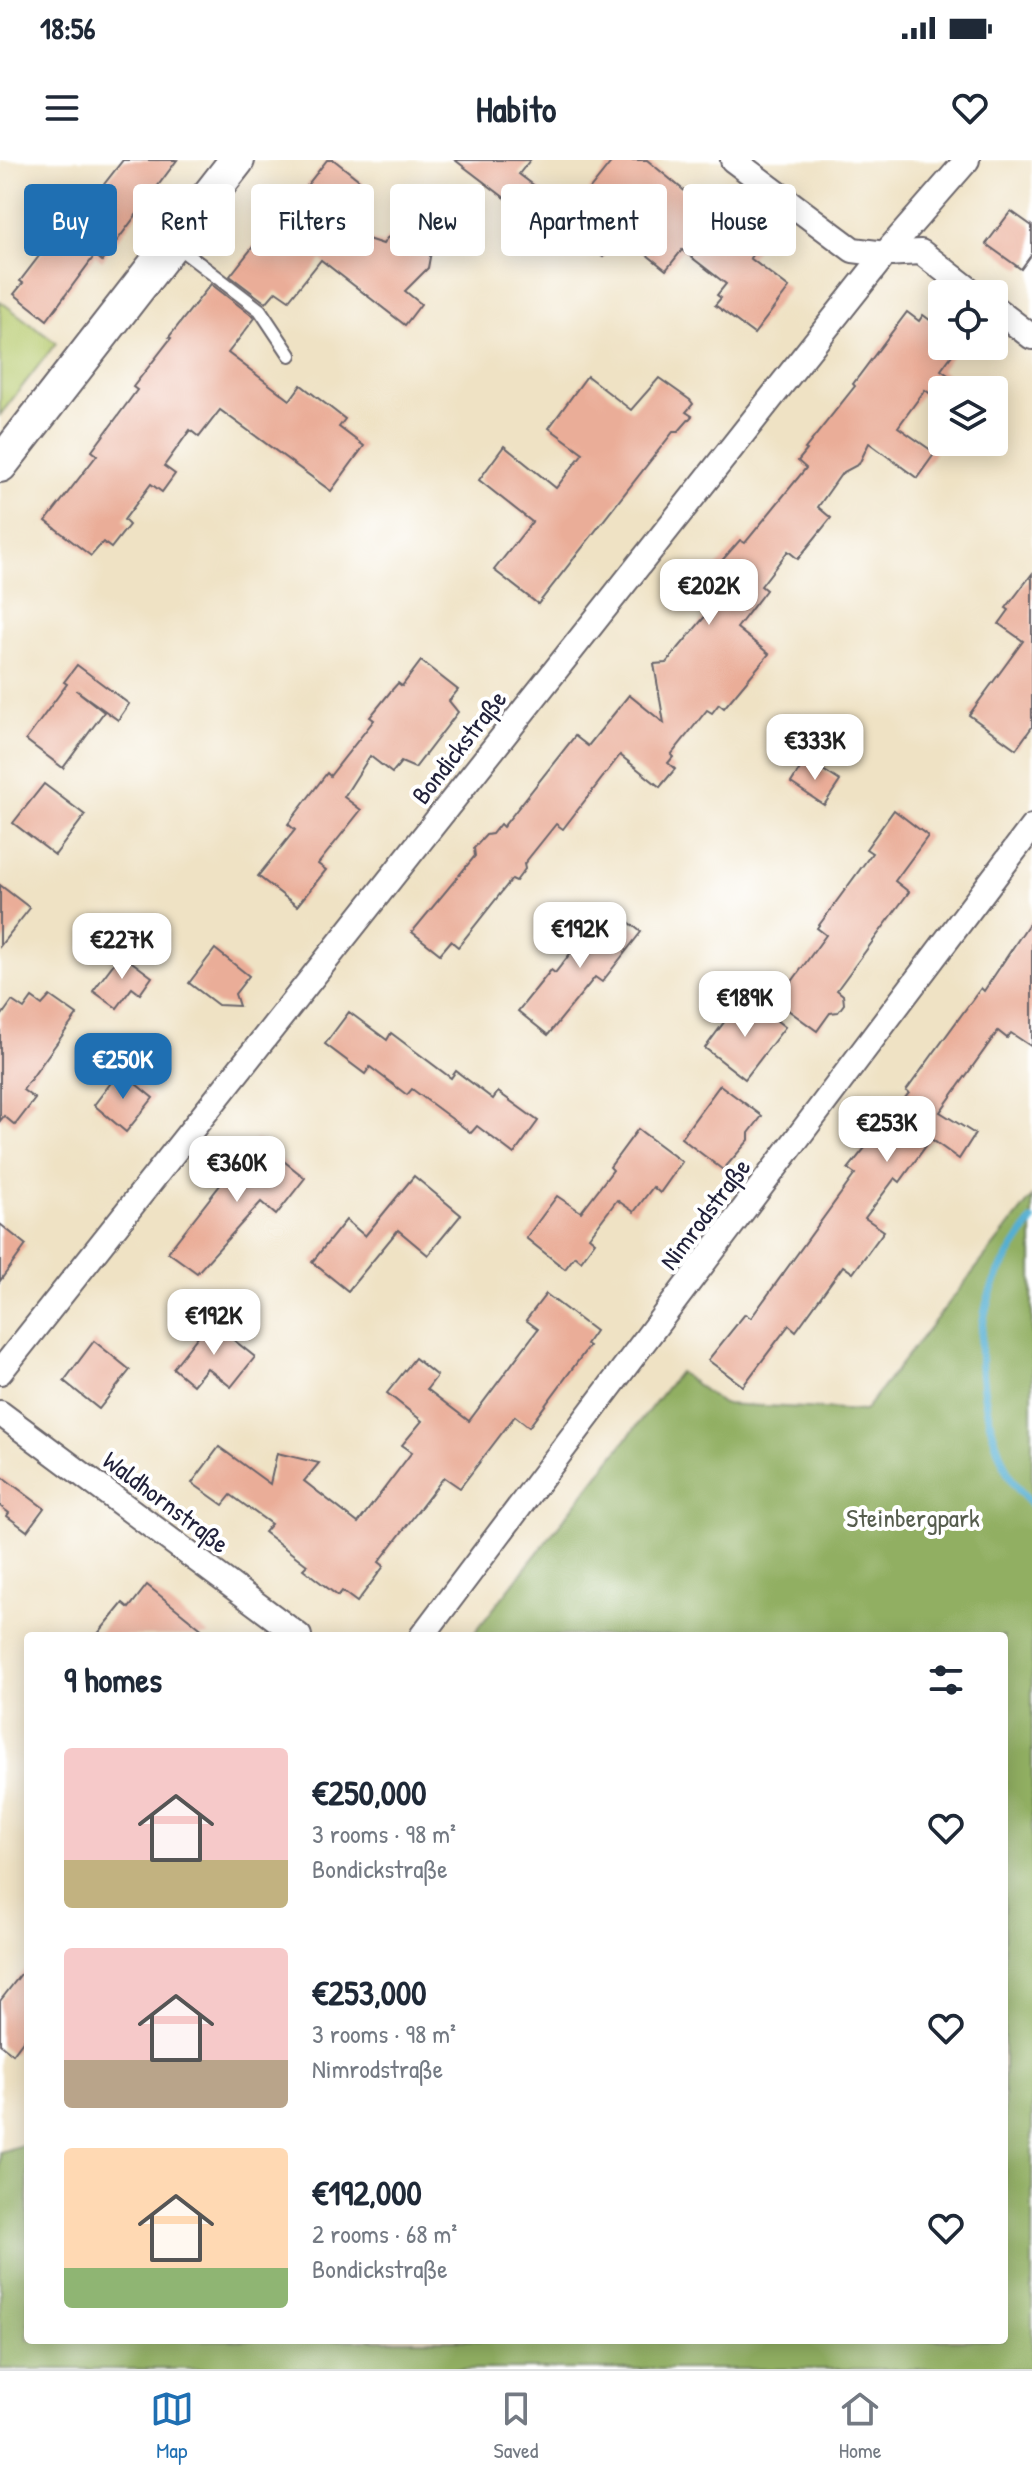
<!DOCTYPE html>
<html lang="en">
<head>
<meta charset="utf-8">
<style>
	body { margin:0; font-family:"Patrick Hand",sans-serif; background:#f6f6f7; color:#1f2937; height:100vh; display:flex; flex-direction:column; font-size:30px; white-space:nowrap }
	* { box-sizing:border-box; margin:0 }
	p { font-size:26px; color:#747a83 }
	.icon { flex:none; width:44px; height:44px; fill:none; stroke:currentColor; stroke-width:2; stroke-linecap:round; stroke-linejoin:round }
	.map { position:relative; flex:1; overflow:hidden }
	.side { position:absolute; left:24px; top:1472px; width:984px; height:712px; display:flex; flex-direction:column; background:#fff; border-radius:8px; box-shadow:0 4px 20px #0003 }
	.side>* { flex:none }
	.guide { position:absolute; left:24px; top:24px; width:984px; height:72px; display:flex; gap:16px }
	.tools { position:absolute; left:928px; top:120px; display:grid; gap:16px }
	.tools a { display:grid; place-items:center; width:80px; height:80px; border-radius:8px; background:#fff; box-shadow:0 4px 20px #0003; font-size:40px }
	.price { position:absolute; translate:-50% -68px; padding:0 18px; border-radius:16px; background:#fff; color:#222; font-size:26px; line-height:52px; filter:drop-shadow(0 2px 4px #0008) }
	.price::after { content:''; position:absolute; left:50%; top:48px; width:24px; height:18px; margin-left:-12px; background:inherit; clip-path:polygon(0 0,100% 0,50% 100%) }
	.price.on { background:#1f6fb2; color:#fff }
	ul { padding:0; list-style:none }
	li { display:flex; align-items:center; gap:24px; height:200px; padding:0 40px }
	li span { display:grid; place-items:center; flex:none; width:224px; height:160px; border-radius:8px; color:#555 }
	li>.icon { margin-inline-start:auto }
	span .icon { width:96px; height:96px; fill:#fffc; stroke-width:1 }
	li b { font-size:34px }
	h2 { display:flex; justify-content:space-between; align-items:center; height:96px; padding:0 40px; font-size:34px }
	.pill { padding:0 28px; border-radius:8px; background:#fff; box-shadow:0 4px 20px #0003; font-size:28px; line-height:72px }
	.pill.on { background:#1f6fb2; color:#fff }
	.status { display:flex; justify-content:space-between; align-items:center; height:56px; padding:0 40px; background:#fff; direction:ltr }
	.status svg { height:22px; fill:currentColor }
	header { display:flex; justify-content:space-between; align-items:center; height:104px; padding:0 40px; background:#fff; font-size:36px; font-weight:700 }
	.tab-bar { display:flex; justify-content:space-around; align-items:center; height:112px; border-top:2px solid #e0e1e3; background:#fff; font-size:22px; color:#747a83 }
	.tab-bar a { display:grid; justify-items:center; gap:4px }
	.tab-bar .on { color:#1f6fb2 }
	.map>svg:first-child { display:block }
</style>
</head>
<body>
<div class="status"><b>18:56</b><svg viewBox="0 0 49 12"><path d="M0 12V9h3v3zM5 12V6h3v6zM10 12V3h3v9zM15 12V0h3v12zM26 1h20v11H26zM47 4h2v5h-2z"/></svg></div>
<header><svg class="icon" aria-label="menu" viewBox="0 0 24 24"><path d="M4 6h16M4 12h16M4 18h16"/></svg>Habito<svg class="icon" aria-label="heart" viewBox="0 0 24 24"><path d="M12 20l-8-8c-3-5 5-10 8-4 3-6 11-1 8 4z"/></svg></header>
<div class="map">
<svg width="1032" height="2209" viewBox="0 0 1032 2209">
	<rect width="100%" height="100%" fill="#fff"/>
	<filter id="ink" filterUnits="userSpaceOnUse"><feTurbulence type="fractalNoise" baseFrequency=".0125" numOctaves="2"/><feDisplacementMap in="SourceGraphic" scale="16" xChannelSelector="R" yChannelSelector="G"/><feConvolveMatrix kernelMatrix="1 2 1 2 8 2 1 2 1" color-interpolation-filters="sRGB"/></filter>
	<filter id="wash" filterUnits="userSpaceOnUse"><feTurbulence type="fractalNoise" baseFrequency=".006" numOctaves="4" result="noise"/><feDisplacementMap in="SourceGraphic" scale="32" xChannelSelector="R" yChannelSelector="G"/><feGaussianBlur stdDeviation="1.8" result="paint"/><feColorMatrix in="noise" values="0 0 0 0 0 0 0 0 0 0 0 0 0 0 0 0 0 1.4 0 .05"/><feComposite in="paint" operator="in"/></filter>
	<g filter="url(#wash)">
		<rect width="100%" height="100%" fill="#efe2c4"/>
		<polygon fill="#b7cb6f" stroke="#6c7655" stroke-width="2" points="0,141 56,183 0,255"/>
		<polygon fill="#91af62" stroke="#5a684e" stroke-width="2" points="1032,1037 1032,2209 0,2209 0,1992 28,1983 28,2180 1004,2180 1004,1476 472,1476 679,1212 723,1244 864,1251"/>
		<g fill="none" stroke-linecap="round" stroke-linejoin="round">
			<path stroke="#54afd2" stroke-width="8" d="M1032 1061C1019 1079 1005 1099 996 1119 969 1176 982 1255 1007 1311 1012 1324 1024 1335 1032 1346"/>
		</g>
		<g id="blocks">
			<g fill="#eaad98">
				<polygon points="123,0 177,0 102,101 95,95 47,160 14,134 23,123 20,121 56,74 62,78"/>
				<polygon points="327,0 334,0 363,23 355,33 361,38 334,68 383,84 387,78 397,73 403,57 435,70 428,108 405,131 421,144 405,165 321,100 289,140 276,131 266,143 230,116 266,70 268,71 294,42"/>
				<polygon points="455,0 530,0 519,14 557,43 539,64"/>
				<polygon points="613,0 647,0 756,90 750,98 789,128 754,174 715,145 721,138 717,135 726,124 682,90 666,110 621,74 603,97 562,64"/>
				<polygon points="1011,51 1032,66 1032,94 1021,109 986,84"/>
				<polygon points="211,124 255,158 228,193 290,240 301,225 345,259 339,267 364,286 331,331 220,250 199,277 190,270 164,306 175,314 162,332 151,324 124,360 129,365 111,388 103,382 91,396 46,361 97,295 92,291 137,230 133,227 171,178 169,177"/>
				<polygon points="907,152 919,161 923,155 942,169 942,186 957,188 941,210 948,215 932,235 925,230 898,267 935,293 917,318 869,283 859,304 842,313 818,347 831,358 798,399 788,391 761,426 766,430 737,468 769,494 724,548 719,544 712,553 707,550 671,595 673,597 668,603 675,609 660,627 620,595 563,669 556,664 524,704 525,709 516,721 512,719 458,787 451,781 440,794 412,772 475,696 474,688 486,675 492,674 500,664 503,667 575,576 588,586 629,535 664,563 654,504 666,503 718,441 702,428 712,415 711,413 740,380 745,383 806,308 798,301 807,290 805,289 855,226 853,224"/>
				<polygon points="587,216 631,250 659,218 690,240 693,244 686,252 692,256 678,272 673,272 538,444 494,410 532,362 479,320 504,286 556,328 583,293 549,268"/>
				<polygon points="1032,414 1032,567 1016,589 969,555 1023,481 999,464 1009,450 1006,448"/>
				<polygon points="421,501 458,530 449,541 458,552 415,608 401,602 392,613 370,596 344,637 361,650 318,704 326,710 297,746 258,716 295,670 288,664 327,613 330,616 374,560 370,557 391,531 398,523 402,526"/>
				<polygon points="77,505 129,544 118,560 76,530 104,552 63,608 26,580 67,524 64,522"/>
				<polygon points="806,599 840,621 824,645 791,623"/>
				<polygon points="44,624 85,655 55,695 13,663"/>
				<polygon points="894,650 928,676 895,721 909,732 837,830 843,835 844,844 838,852 830,853 817,871 777,842 826,775 817,768 872,693 866,689"/>
				<polygon points="0,725 30,748 0,786"/>
				<polygon points="608,745 641,772 602,822 595,817 548,875 518,851 551,810 555,813"/>
				<polygon points="1032,759 1032,887 1011,873 1007,878 998,871 940,952 975,974 959,999 931,979 900,1022 895,1018 865,1058 884,1071 853,1113 843,1106 796,1171 789,1165 743,1226 708,1200 745,1154 751,1158 855,1014 848,1009 909,933 906,931 981,828 984,831"/>
				<polygon points="215,789 249,816 235,834 239,846 218,845 189,823"/>
				<polygon points="121,794 152,817 140,834 132,828 117,848 93,831"/>
				<polygon points="50,836 77,855 23,930 35,939 15,965 4,956 0,961 0,858 12,841 24,849 32,838 42,845"/>
				<polygon points="754,843 785,867 745,919 705,888 736,846 746,854"/>
				<polygon points="349,852 387,880 391,873 451,918 456,911 493,939 498,932 538,961 514,994 477,966 471,973 412,929 407,935 370,907 365,914 325,884"/>
				<polygon points="120,911 153,938 126,972 94,945"/>
				<polygon points="720,925 762,956 749,973 749,980 723,1010 681,978"/>
				<polygon points="638,969 682,1002 660,1033 653,1027 634,1052 617,1040 589,1077 595,1082 581,1101 575,1096 565,1109 526,1078 557,1036 581,1052 613,1010 610,1007"/>
				<polygon points="256,979 305,1018 276,1055 261,1042 197,1113 168,1092"/>
				<polygon points="414,1016 461,1055 428,1095 398,1070 348,1131 312,1102 346,1060 365,1076"/>
				<polygon points="0,1064 26,1085 0,1121"/>
				<polygon points="546,1134 595,1171 586,1184 589,1186 529,1267 515,1256 460,1328 444,1317 379,1402 384,1406 357,1442 342,1431 338,1436 303,1409 307,1405 264,1372 271,1364 231,1335 223,1345 192,1323 219,1287 270,1324 277,1293 319,1303 304,1321 358,1363 412,1292 402,1285 422,1261 387,1233 415,1198 437,1216 427,1229 469,1261 538,1169 526,1160"/>
				<polygon points="210,1161 255,1197 231,1227 207,1208 193,1225 173,1208"/>
				<polygon points="94,1181 130,1210 99,1249 64,1221"/>
				<polygon points="0,1315 44,1348 27,1371 7,1356 9,1353 0,1346"/>
				<polygon points="147,1425 210,1476 96,1476 123,1443 129,1448"/>
				<polygon points="28,1805 28,1874 13,1894 0,1884 0,1841"/>
			</g>
		</g>
	</g>
	<g filter="url(#ink)">
		<use href="#blocks" fill-opacity="0" stroke="#6a656b" stroke-width="2"/>
		<g fill="none" stroke-linecap="round" stroke-linejoin="round">
			<g stroke="#6a656b" stroke-width="16">
				<polyline id="lane" points="175,85 260,150 290,195"/>
			</g>
			<g stroke="#6a656b" stroke-width="28">
				<g id="street">
					<polyline points="733,0 853,90 885,94 921,92 975,134"/>
					<polyline points="994,148 1032,177"/>
					<polyline points="0,1212 885,94 967,0"/>
					<polyline points="0,1253 299,1476"/>
					<polyline points="422,1476 1032,667"/>
				</g>
			</g>
			<g stroke="#6a656b" stroke-width="38">
				<polyline id="secondary" points="0,305 237,0"/>
			</g>
			<use href="#lane" stroke="#fff" stroke-width="12"/>
			<use href="#street" stroke="#fff" stroke-width="24"/>
			<use href="#secondary" stroke="#fff" stroke-width="34"/>
		</g>
	</g>
	<g text-anchor="middle" stroke-width="8" stroke-linejoin="round" paint-order="stroke">
		<g font-size="26" fill="#22223b" stroke="#fff">
			<text transform="translate(459 587) rotate(-52)" y="9">Bondickstraße</text>
			<text transform="translate(705 1054) rotate(-53)" y="9">Nimrodstraße</text>
			<text transform="translate(166 1342) rotate(37)" y="9">Waldhornstraße</text>
		</g>
		<g font-size="26" fill="#565d4d" stroke="#fff">
			<text x="913" y="1367">Steinbergpark</text>
		</g>
	</g>
</svg>
<div class="tools">
<a><svg class="icon" aria-label="locate" viewBox="0 0 24 24"><circle cx="12" cy="12" r="6"/><path d="M12 2v4M12 18v4M2 12h4M18 12h4"/></svg></a>
<a><svg class="icon" aria-label="layers" viewBox="0 0 24 24"><path d="M12 4l9 5-9 5-9-5zM3 14l9 5 9-5"/></svg></a>
</div>
<b class="price" style="left:709px;top:467px">€202K</b>
<b class="price" style="left:815px;top:622px">€333K</b>
<b class="price" style="left:580px;top:810px">€192K</b>
<b class="price" style="left:122px;top:821px">€227K</b>
<b class="price" style="left:745px;top:879px">€189K</b>
<b class="price on" style="left:123px;top:941px">€250K</b>
<b class="price" style="left:887px;top:1004px">€253K</b>
<b class="price" style="left:237px;top:1044px">€360K</b>
<b class="price" style="left:214px;top:1197px">€192K</b>
<div class="guide">
<a class="pill on">Buy</a>
<a class="pill">Rent</a>
<a class="pill">Filters</a>
<a class="pill">New</a>
<a class="pill">Apartment</a>
<a class="pill">House</a>
</div>
<section class="side">
<h2>9 homes<svg class="icon" aria-label="filters" viewBox="0 0 24 24"><path d="M4 7h16M4 17h16"/><circle cx="9" cy="7" r="2"/><circle cx="15" cy="17" r="2"/></svg></h2>
<ul>
<li><span style="background:linear-gradient(#f6c9c9 70%,#c2b280 0)"><svg class="icon" aria-label="home" viewBox="0 0 24 24"><path d="M3 11l9-7 9 7M6 9v11h12V9"/></svg></span><div><b>€250,000</b><p>3 rooms · 98 m²</p><p>Bondickstraße</p></div><svg class="icon" aria-label="heart" viewBox="0 0 24 24"><path d="M12 20l-8-8c-3-5 5-10 8-4 3-6 11-1 8 4z"/></svg></li>
<li><span style="background:linear-gradient(#f6c9c9 70%,#b9a48a 0)"><svg class="icon" aria-label="home" viewBox="0 0 24 24"><path d="M3 11l9-7 9 7M6 9v11h12V9"/></svg></span><div><b>€253,000</b><p>3 rooms · 98 m²</p><p>Nimrodstraße</p></div><svg class="icon" aria-label="heart" viewBox="0 0 24 24"><path d="M12 20l-8-8c-3-5 5-10 8-4 3-6 11-1 8 4z"/></svg></li>
<li><span style="background:linear-gradient(#ffd9b3 75%,#8fb573 0)"><svg class="icon" aria-label="home" viewBox="0 0 24 24"><path d="M3 11l9-7 9 7M6 9v11h12V9"/></svg></span><div><b>€192,000</b><p>2 rooms · 68 m²</p><p>Bondickstraße</p></div><svg class="icon" aria-label="heart" viewBox="0 0 24 24"><path d="M12 20l-8-8c-3-5 5-10 8-4 3-6 11-1 8 4z"/></svg></li>
</ul>
</section>
</div>
<nav class="tab-bar">
<a class="on"><svg class="icon" aria-label="map" viewBox="0 0 24 24"><path d="M3 6l6-2 6 2 6-2v14l-6 2-6-2-6 2zM9 4v14M15 6v14"/></svg>Map</a>
<a><svg class="icon" aria-label="saved" viewBox="0 0 24 24"><path d="M7 4h10v16l-5-4-5 4z"/></svg>Saved</a>
<a><svg class="icon" aria-label="home" viewBox="0 0 24 24"><path d="M3 11l9-7 9 7M6 9v11h12V9"/></svg>Home</a>
</nav>
</body>
</html>
